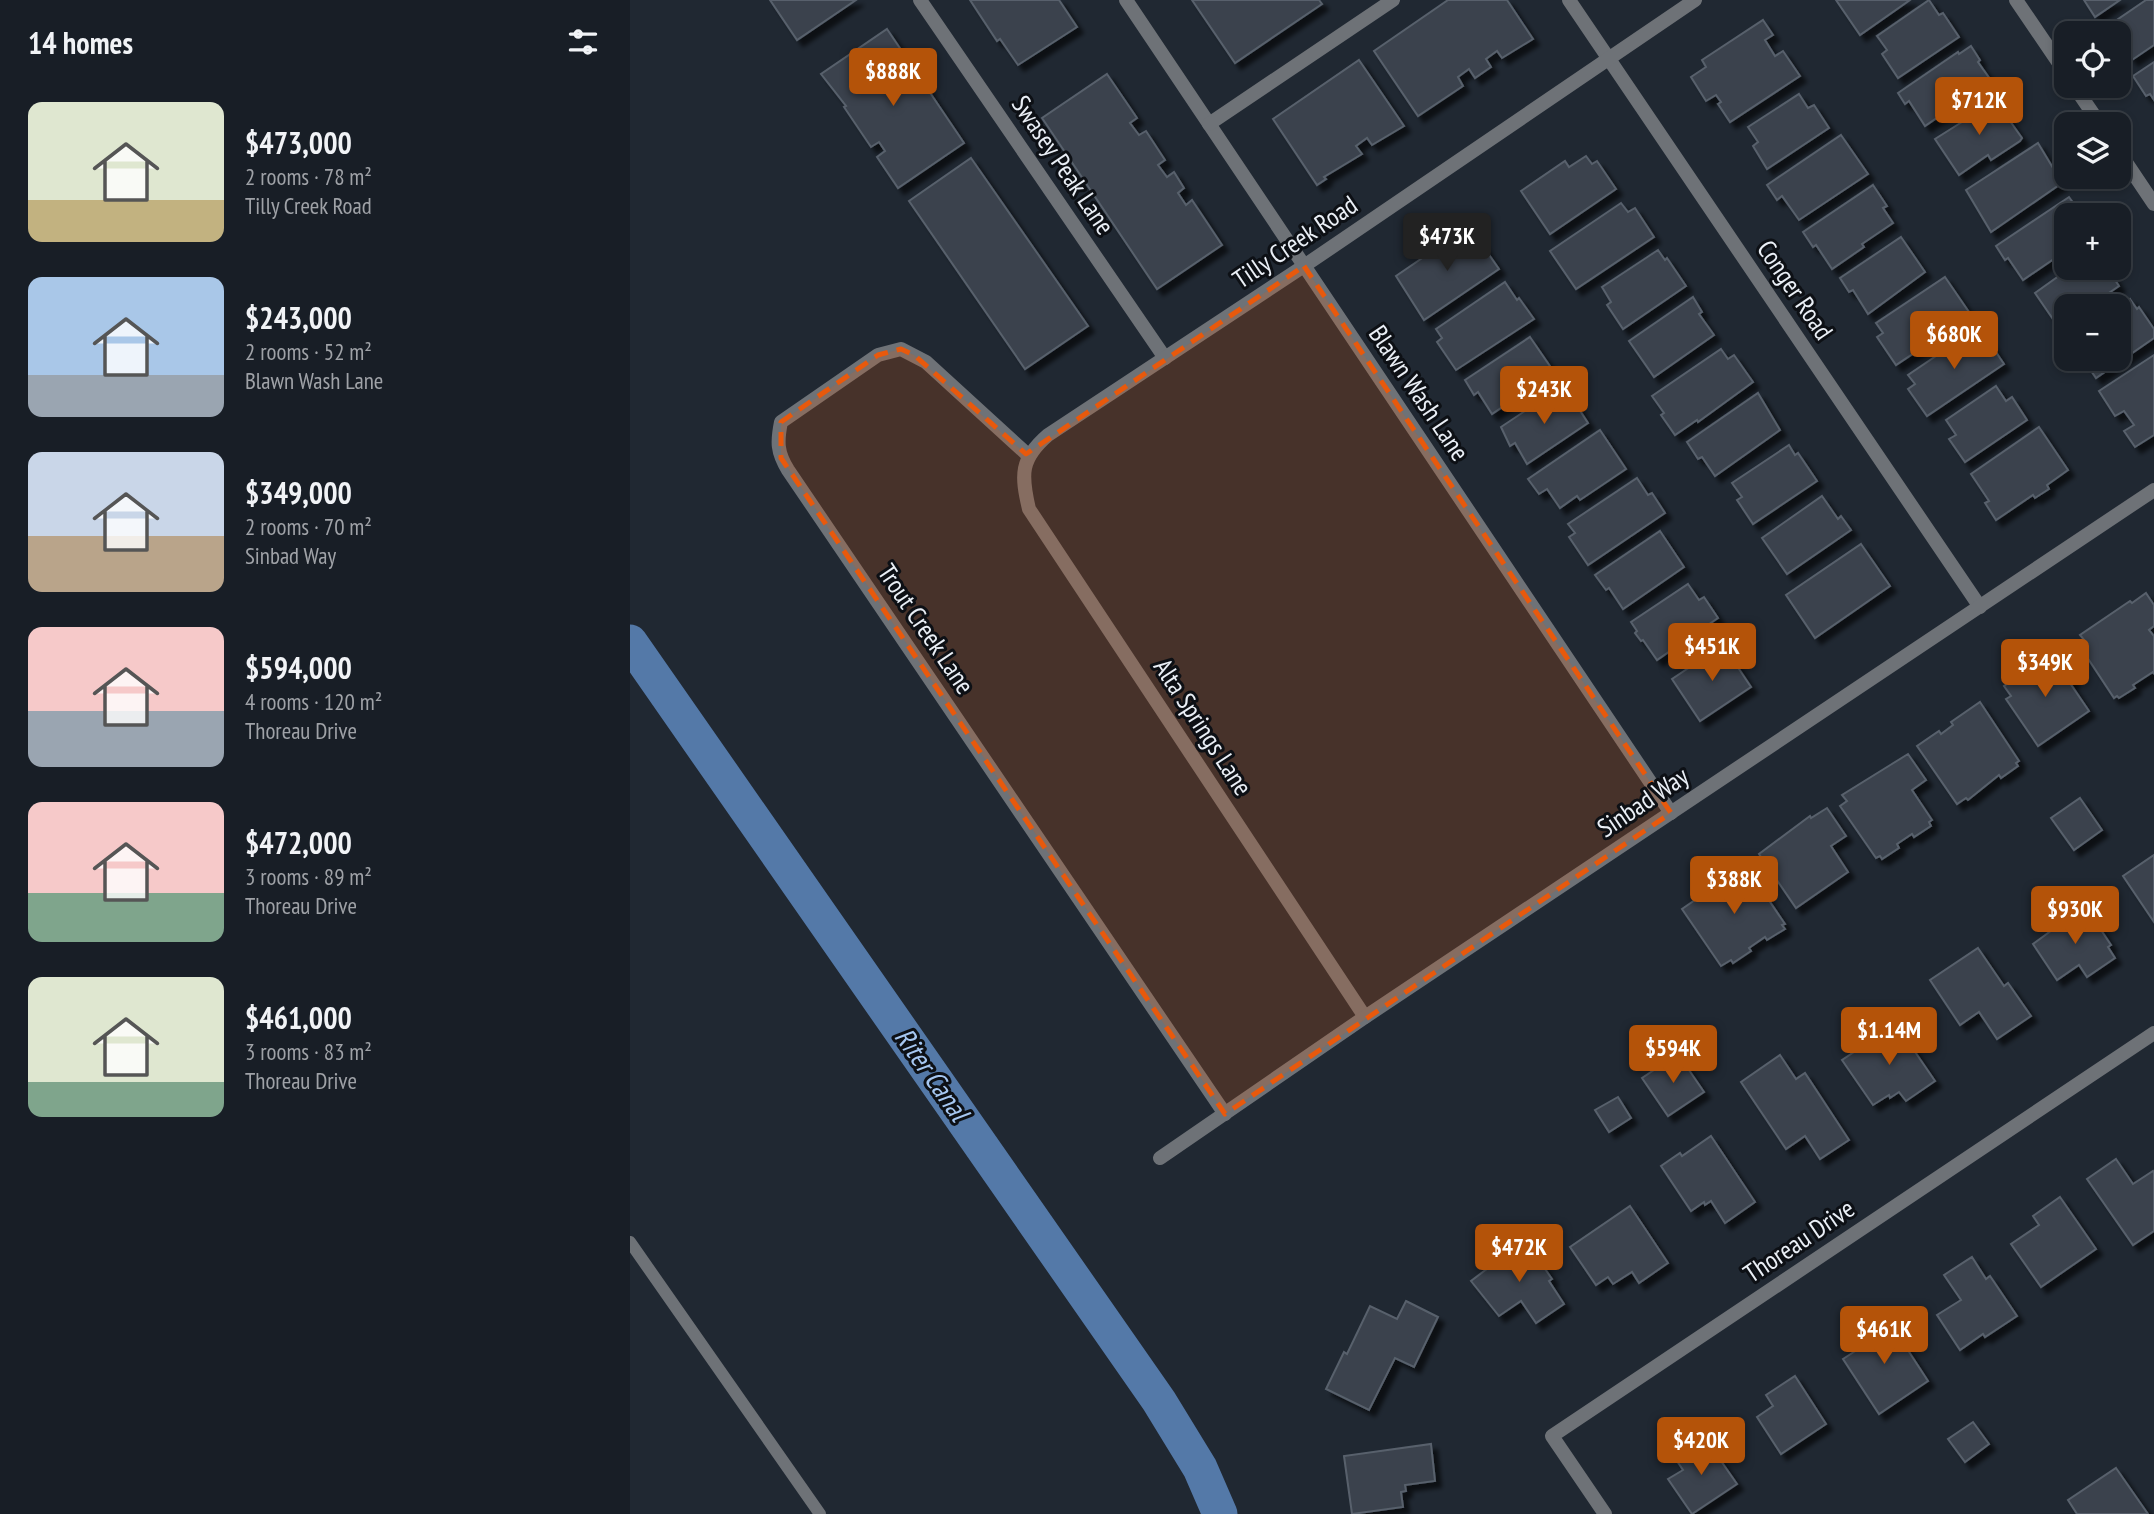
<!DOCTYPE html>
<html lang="en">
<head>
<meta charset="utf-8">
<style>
	body { margin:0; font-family:"PT Sans Narrow",sans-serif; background:#252b32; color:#f1f3f6; height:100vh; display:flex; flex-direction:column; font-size:26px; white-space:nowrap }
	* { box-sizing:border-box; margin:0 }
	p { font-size:23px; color:#9fa2a7 }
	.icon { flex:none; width:38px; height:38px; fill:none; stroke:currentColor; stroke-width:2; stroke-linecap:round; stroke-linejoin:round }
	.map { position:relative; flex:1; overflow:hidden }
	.details { display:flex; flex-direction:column; background:#181e26; width:630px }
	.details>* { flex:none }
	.controls { position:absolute; left:1424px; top:21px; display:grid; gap:14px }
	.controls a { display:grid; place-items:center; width:77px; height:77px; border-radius:14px; background:#181e26; box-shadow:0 4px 10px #0003,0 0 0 2px #363c43; font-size:35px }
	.price { position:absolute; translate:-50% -60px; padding:0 16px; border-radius:7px; background:#b45309; color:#fff; font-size:23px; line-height:46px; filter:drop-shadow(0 2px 4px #0008) }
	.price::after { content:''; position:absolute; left:50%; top:42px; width:21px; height:16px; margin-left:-10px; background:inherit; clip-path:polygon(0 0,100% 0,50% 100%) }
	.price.active { background:#222; color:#fff }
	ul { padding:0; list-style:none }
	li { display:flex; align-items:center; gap:21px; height:175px; padding:0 28px }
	li span { display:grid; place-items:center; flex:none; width:196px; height:140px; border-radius:14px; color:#555 }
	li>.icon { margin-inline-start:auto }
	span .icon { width:84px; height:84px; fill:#fffc; stroke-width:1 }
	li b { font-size:30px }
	h2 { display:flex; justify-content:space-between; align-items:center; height:84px; padding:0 28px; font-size:30px }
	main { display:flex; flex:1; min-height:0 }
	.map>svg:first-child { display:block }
</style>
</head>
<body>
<main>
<section class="details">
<h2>14 homes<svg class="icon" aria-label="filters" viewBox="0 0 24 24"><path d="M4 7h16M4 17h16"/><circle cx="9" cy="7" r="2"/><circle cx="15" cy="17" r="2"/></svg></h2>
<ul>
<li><span style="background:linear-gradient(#dfe7d0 70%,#c2b280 0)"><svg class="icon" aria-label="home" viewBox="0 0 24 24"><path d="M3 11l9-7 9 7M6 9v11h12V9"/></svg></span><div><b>$473,000</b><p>2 rooms · 78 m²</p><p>Tilly Creek Road</p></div></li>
<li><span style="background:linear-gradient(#a9c7e8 70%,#9aa5b1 0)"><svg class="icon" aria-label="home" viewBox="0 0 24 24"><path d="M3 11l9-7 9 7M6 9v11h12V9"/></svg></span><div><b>$243,000</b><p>2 rooms · 52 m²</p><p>Blawn Wash Lane</p></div></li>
<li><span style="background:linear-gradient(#c9d6e8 60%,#b9a48a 0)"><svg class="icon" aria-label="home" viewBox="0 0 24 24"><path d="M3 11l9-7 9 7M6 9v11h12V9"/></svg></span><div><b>$349,000</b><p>2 rooms · 70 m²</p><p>Sinbad Way</p></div></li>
<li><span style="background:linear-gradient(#f6c9c9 60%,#9aa5b1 0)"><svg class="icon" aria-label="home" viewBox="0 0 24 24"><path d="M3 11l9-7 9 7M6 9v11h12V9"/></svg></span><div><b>$594,000</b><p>4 rooms · 120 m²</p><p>Thoreau Drive</p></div></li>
<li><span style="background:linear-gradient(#f6c9c9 65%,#7fa58c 0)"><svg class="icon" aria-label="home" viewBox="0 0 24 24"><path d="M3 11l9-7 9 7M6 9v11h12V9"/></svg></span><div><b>$472,000</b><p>3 rooms · 89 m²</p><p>Thoreau Drive</p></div></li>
<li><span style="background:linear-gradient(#dfe7d0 75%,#7fa58c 0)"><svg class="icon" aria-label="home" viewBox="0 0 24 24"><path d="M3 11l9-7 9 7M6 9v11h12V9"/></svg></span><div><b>$461,000</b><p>3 rooms · 83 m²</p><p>Thoreau Drive</p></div></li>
</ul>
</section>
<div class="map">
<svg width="1524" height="1514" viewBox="0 0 1524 1514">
	<defs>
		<filter id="shadow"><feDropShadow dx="6" dy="6" stdDeviation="2" flood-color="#0009"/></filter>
	</defs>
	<rect width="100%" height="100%" fill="#202832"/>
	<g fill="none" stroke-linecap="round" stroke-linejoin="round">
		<polyline stroke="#5479a8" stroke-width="35" points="0,642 529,1401 570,1468 590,1514"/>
	</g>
	<g fill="#3b434d" stroke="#58616c" stroke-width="2" filter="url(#shadow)">
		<polygon points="140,0 226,0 167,40"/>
		<polygon points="340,0 429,0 447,27 388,65 370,39 367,41"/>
		<polygon points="562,0 689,0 692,4 605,63"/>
		<polygon points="818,0 877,0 903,39 872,58 867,51 856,59 861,67 845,78 839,69 828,77 833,86 788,116 744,51"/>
		<polygon points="1206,0 1280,0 1230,35"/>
		<polygon points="1299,0 1309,15 1313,13 1329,37 1268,78 1252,54 1257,50 1247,36"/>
		<polygon points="1454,0 1490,0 1465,17"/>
		<polygon points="1516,0 1524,0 1524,45 1502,60 1489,42 1489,33 1483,33 1478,26"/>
		<polygon points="1133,20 1143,35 1135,40 1145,56 1153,51 1170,76 1100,122 1088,104 1091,102 1086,95 1076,101 1061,77 1076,67 1072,60"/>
		<polygon points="257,29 334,143 268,188 247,157 255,151 249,142 241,147 214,107 216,106 191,74"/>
		<polygon points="1341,46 1350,60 1348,62 1365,86 1333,107 1330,102 1295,126 1279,101 1275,104 1268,93 1328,52 1329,54"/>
		<polygon points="729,60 774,126 742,145 737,138 726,146 732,154 694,177 696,179 687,185 643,119"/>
		<polygon points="1524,62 1524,100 1520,94 1516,96 1503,76"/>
		<polygon points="477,74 507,118 500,123 509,135 516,131 535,160 528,165 537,177 544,172 554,188 548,193 556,205 562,200 592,245 527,289 412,118"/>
		<polygon points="1169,94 1178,108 1184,105 1199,128 1137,169 1123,146 1128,142 1118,127"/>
		<polygon points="1370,98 1379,111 1375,114 1392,138 1390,141 1361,160 1358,155 1329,175 1305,139"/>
		<polygon points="1211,135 1238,174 1169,220 1152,196 1147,200 1137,185"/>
		<polygon points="1408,143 1432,183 1361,232 1336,190"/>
		<polygon points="956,156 962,164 967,161 986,189 920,234 891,191 935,161 939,167"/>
		<polygon points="341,158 458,326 395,369 279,201"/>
		<polygon points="1243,185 1257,206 1253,208 1263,223 1232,244 1234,247 1202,269 1186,245 1183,247 1173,232"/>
		<polygon points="1439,197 1449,211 1446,213 1448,215 1437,215 1437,250 1393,280 1378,258 1375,260 1366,246"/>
		<polygon points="991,203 998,212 1005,208 1024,237 946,289 920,251"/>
		<polygon points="839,226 869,269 794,320 766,276"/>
		<polygon points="1271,237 1295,272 1238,314 1223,290 1219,292 1210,278"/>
		<polygon points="1028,250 1035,260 1037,258 1056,286 993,329 977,305 981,302 972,287"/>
		<polygon points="1440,268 1477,268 1489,286 1460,306 1437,306 1437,323 1429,328 1405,293"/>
		<polygon points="1315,277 1341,315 1266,365 1247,337 1253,333 1246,323"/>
		<polygon points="875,282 887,300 889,298 904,319 826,370 807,342 812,338 806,329"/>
		<polygon points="1063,297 1072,312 1069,314 1084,335 1024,377 999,341"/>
		<polygon points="1500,299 1507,309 1509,307 1524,329 1524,338 1466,378 1453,359 1489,359 1489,307"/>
		<polygon points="1349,327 1374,364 1297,416 1278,389 1285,384 1278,375"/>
		<polygon points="900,337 924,372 862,414 848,392 844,395 835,380"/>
		<polygon points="1091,349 1098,359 1104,355 1123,382 1068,422 1067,420 1045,435 1031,415 1034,413 1022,396"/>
		<polygon points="1524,355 1524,435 1505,447 1494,431 1504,425 1494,411 1485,416 1469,391"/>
		<polygon points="1366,386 1376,401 1382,397 1397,420 1335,462 1319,439 1326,435 1316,420"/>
		<polygon points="928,389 937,404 943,400 958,423 897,464 885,443 880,446 871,427"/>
		<polygon points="1128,393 1150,430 1085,476 1072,457 1068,459 1057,442"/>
		<polygon points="1409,427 1438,470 1417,485 1419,489 1405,498 1403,495 1366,520 1355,503 1359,501 1341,474"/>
		<polygon points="970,430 996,469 950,500 947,496 930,508 917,489 909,494 898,479"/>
		<polygon points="1159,445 1165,455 1168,453 1187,481 1123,524 1107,500 1112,497 1102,483"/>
		<polygon points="1007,478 1018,495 1022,493 1035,513 958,565 939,537 945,533 938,524"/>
		<polygon points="1192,496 1208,519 1211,516 1221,530 1157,574 1132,538"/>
		<polygon points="1030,531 1054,567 993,609 979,588 976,590 965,575"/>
		<polygon points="1231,544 1260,586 1185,638 1156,595"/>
		<polygon points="1058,584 1069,600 1074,597 1088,618 1027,660 1013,640 1011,641 1005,633 1007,631 1001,622"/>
		<polygon points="1516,593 1524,605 1524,626 1519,630 1524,636 1524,674 1523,672 1503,685 1505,688 1489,698 1487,696 1484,698 1449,645 1455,641 1450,635 1500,601 1502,603"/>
		<polygon points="1093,645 1121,687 1070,721 1042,679"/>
		<polygon points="1424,652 1443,680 1440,683 1459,711 1408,746 1376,699 1381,696 1374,686"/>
		<polygon points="1350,702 1389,761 1386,763 1388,766 1371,778 1369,775 1338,800 1336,798 1327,804 1287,746 1309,731 1311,734 1323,725 1321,722"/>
		<polygon points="1278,754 1296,780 1282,790 1302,820 1299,822 1301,826 1284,837 1282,834 1267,844 1269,848 1252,859 1250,856 1246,858 1210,806 1217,801 1212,795"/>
		<polygon points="1450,798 1472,830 1444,850 1421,818"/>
		<polygon points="1197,808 1216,836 1201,846 1218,872 1166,908 1129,854 1180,816 1181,818"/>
		<polygon points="1524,855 1524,922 1493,876"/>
		<polygon points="1113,862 1155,924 1152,925 1155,929 1137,940 1135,937 1119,948 1121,951 1103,963 1101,960 1091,966 1052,909 1075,893 1073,891 1084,882"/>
		<polygon points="1455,906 1481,945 1478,947 1485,958 1457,977 1449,965 1427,980 1403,944"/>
		<polygon points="1348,948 1374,986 1378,983 1401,1016 1367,1039 1349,1012 1330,1025 1300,980"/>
		<polygon points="1266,1024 1305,1081 1276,1101 1269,1092 1260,1098 1259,1095 1243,1105 1212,1060"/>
		<polygon points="1048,1054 1074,1092 1038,1116 1012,1078"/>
		<polygon points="1150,1055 1166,1079 1175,1073 1219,1140 1190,1159 1175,1136 1156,1149 1111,1082"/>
		<polygon points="988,1097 1001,1118 979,1132 965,1110"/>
		<polygon points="1081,1136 1125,1202 1095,1223 1081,1201 1075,1205 1074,1202 1061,1211 1031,1166 1050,1153 1052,1156"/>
		<polygon points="1486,1159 1503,1184 1523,1171 1524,1173 1524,1231 1503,1245 1457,1179"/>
		<polygon points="1430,1197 1466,1249 1411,1287 1381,1244 1409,1225 1403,1216"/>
		<polygon points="1000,1206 1038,1263 1009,1283 1002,1272 983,1284 978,1277 966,1285 940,1247"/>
		<polygon points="895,1240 922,1279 919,1281 934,1304 906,1323 891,1301 869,1316 841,1281"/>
		<polygon points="1342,1257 1356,1279 1360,1276 1387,1316 1355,1337 1353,1334 1330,1350 1307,1315 1331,1300 1314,1275"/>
		<polygon points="776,1301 808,1317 784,1367 765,1358 739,1410 696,1389 714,1352 717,1354 740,1306 767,1319"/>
		<polygon points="1255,1315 1298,1381 1249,1414 1213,1359 1233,1346 1226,1334"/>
		<polygon points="1165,1376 1196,1424 1151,1454 1127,1417 1143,1406 1136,1395"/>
		<polygon points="1343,1422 1359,1444 1335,1462 1318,1439"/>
		<polygon points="1075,1438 1107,1484 1062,1514 1038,1479 1053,1470 1045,1458"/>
		<polygon points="801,1444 805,1481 775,1485 776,1491 771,1492 773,1507 722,1514 714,1456"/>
		<polygon points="1486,1468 1518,1514 1447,1514 1438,1500"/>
	</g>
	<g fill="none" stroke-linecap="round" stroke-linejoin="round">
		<polyline stroke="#6e7277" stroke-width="12" points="0,1242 190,1514"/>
		<g stroke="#6e7277" stroke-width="14">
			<polyline points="290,0 535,358"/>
			<polyline points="496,0 1041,813"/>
			<polyline points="939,0 1350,607"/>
			<polyline points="1386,0 1437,75"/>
			<polyline points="1444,86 1470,124"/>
			<polyline points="579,124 763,0"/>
			<polyline points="1489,152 1524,204"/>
			<path d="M399 456 296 362 271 349 248 355 151 422C147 442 147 452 158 470L595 1114"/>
			<path d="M735 1017 399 509C391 475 390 459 418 435L674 266 1065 0"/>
			<polyline points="530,1158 735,1017 1524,490"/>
			<polyline points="975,1514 922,1436 1524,1033"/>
		</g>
	</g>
	<path fill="#e8590c" fill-opacity="0.2" stroke="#e8590c" stroke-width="5" stroke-dasharray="14 9" stroke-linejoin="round" d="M674 266 1041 813 595 1114 151 458V422L248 355 271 349 284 355 396 454Z"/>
	<g text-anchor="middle" stroke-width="6" stroke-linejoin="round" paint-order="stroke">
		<g font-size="26" fill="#eaeff6" stroke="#0d1015">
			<text transform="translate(433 165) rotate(56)" y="9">Swasey Peak Lane</text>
			<text transform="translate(665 242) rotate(-34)" y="9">Tilly Creek Road</text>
			<text transform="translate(1165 290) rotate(56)" y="9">Conger Road</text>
			<text transform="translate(789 393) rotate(56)" y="9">Blawn Wash Lane</text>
			<text transform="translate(296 629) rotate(56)" y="9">Trout Creek Lane</text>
			<text transform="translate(573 727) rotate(57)" y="9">Alta Springs Lane</text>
			<text transform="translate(1013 802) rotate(-34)" y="9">Sinbad Way</text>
			<text transform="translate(1169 1241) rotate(-34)" y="9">Thoreau Drive</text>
		</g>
		<g font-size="28" font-style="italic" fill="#a6c7f1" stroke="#0d1015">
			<text transform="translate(302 1074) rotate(55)" y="10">Riter Canal</text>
		</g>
	</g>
</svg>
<div class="controls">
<a><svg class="icon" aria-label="locate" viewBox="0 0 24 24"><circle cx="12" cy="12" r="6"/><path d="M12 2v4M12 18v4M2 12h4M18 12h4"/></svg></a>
<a><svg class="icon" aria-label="layers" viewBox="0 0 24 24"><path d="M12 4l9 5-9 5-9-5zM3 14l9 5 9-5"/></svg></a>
<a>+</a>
<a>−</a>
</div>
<b class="price" style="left:263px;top:108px">$888K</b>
<b class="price" style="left:1349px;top:137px">$712K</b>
<b class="price active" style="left:817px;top:273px">$473K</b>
<b class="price" style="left:1324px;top:371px">$680K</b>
<b class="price" style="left:914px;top:426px">$243K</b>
<b class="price" style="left:1082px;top:683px">$451K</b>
<b class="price" style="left:1415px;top:699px">$349K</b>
<b class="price" style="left:1104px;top:916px">$388K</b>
<b class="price" style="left:1445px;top:946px">$930K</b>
<b class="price" style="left:1259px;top:1067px">$1.14M</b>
<b class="price" style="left:1043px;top:1085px">$594K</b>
<b class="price" style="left:889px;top:1284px">$472K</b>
<b class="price" style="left:1254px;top:1366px">$461K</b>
<b class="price" style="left:1071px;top:1477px">$420K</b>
</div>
</main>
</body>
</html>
